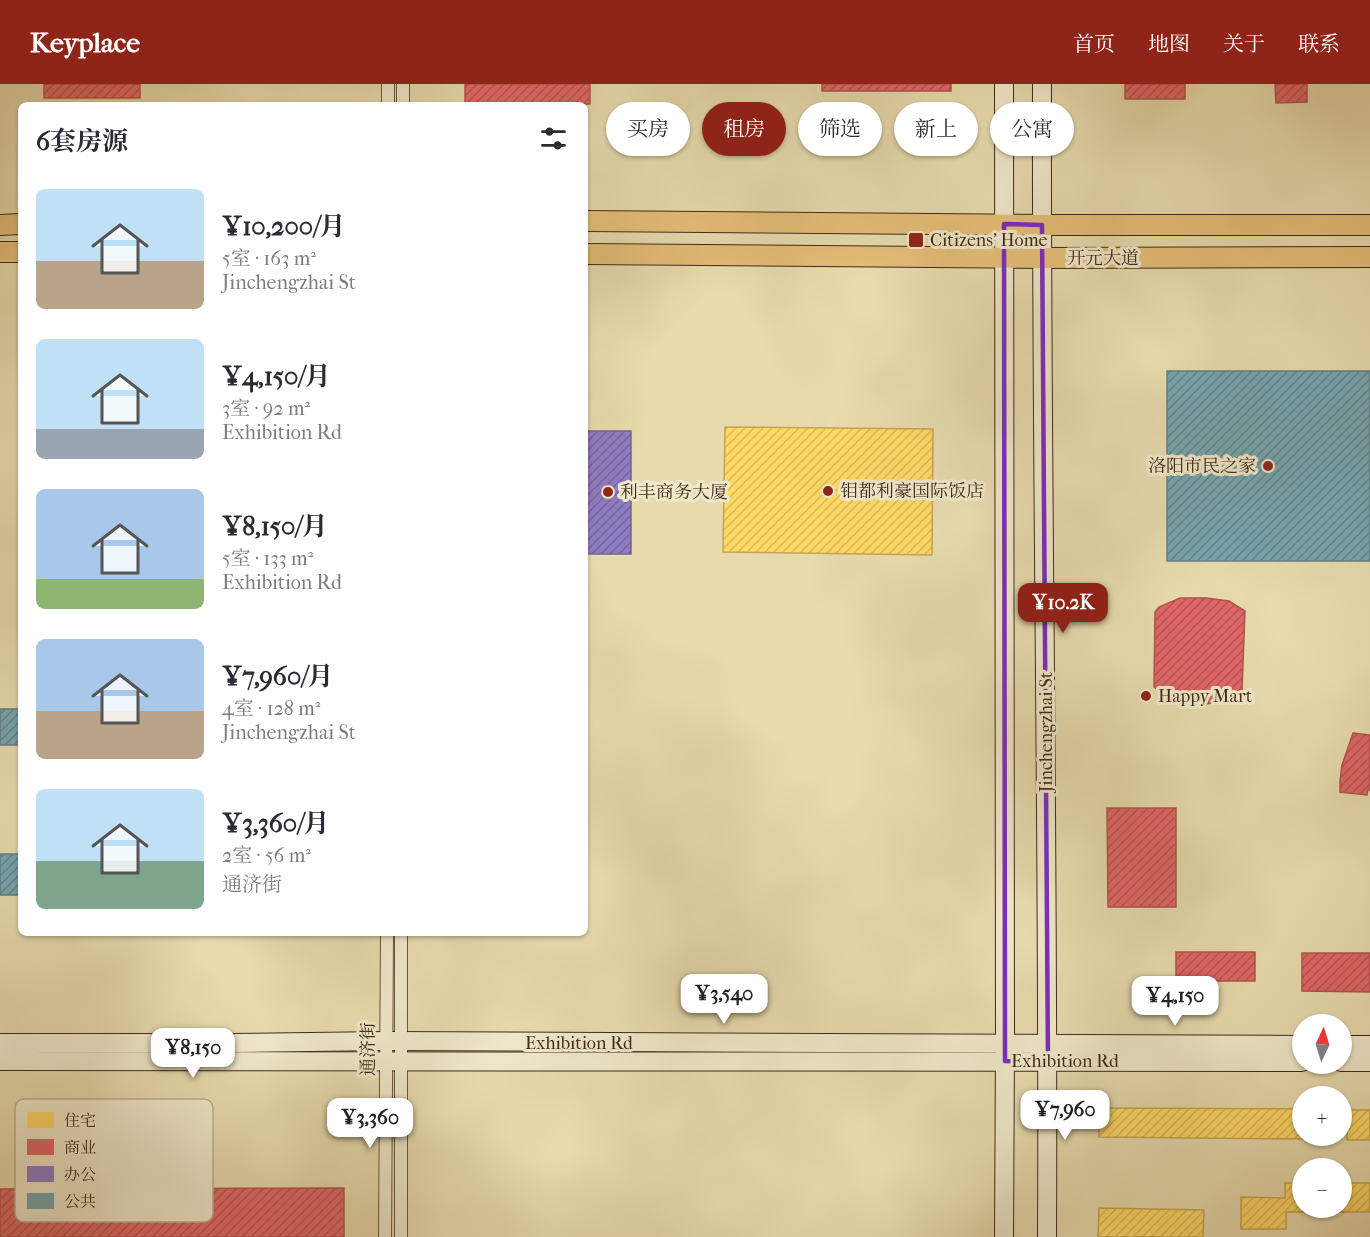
<!DOCTYPE html>
<html lang="zh">
<head>
<meta charset="utf-8">
<style>
	body { margin:0; font-family:"IM FELL French Canon","Noto Serif SC",serif; background:#f2f2f3; color:#2b2b33; height:100vh; display:flex; flex-direction:column; font-size:22px; white-space:nowrap }
	* { box-sizing:border-box; margin:0 }
	p { font-size:20px; color:#7c7c81 }
	.icon { flex:none; width:33px; height:33px; fill:none; stroke:currentColor; stroke-width:2; stroke-linecap:round; stroke-linejoin:round }
	.map { position:relative; flex:1; overflow:hidden }
	.sheet { position:absolute; left:18px; top:18px; width:570px; height:834px; display:flex; flex-direction:column; background:#fff; border-radius:9px; box-shadow:0 2px 4px #0004 }
	.sheet>* { flex:none }
	.top-card { position:absolute; left:606px; top:18px; width:570px; height:54px; display:flex; gap:12px }
	.needle { width:39px; rotate:4deg }
	.fabs { position:absolute; left:1292px; top:930px; display:grid; gap:12px }
	.fabs a { display:grid; place-items:center; width:60px; height:60px; border-radius:50%; background:#fff; box-shadow:0 2px 4px #0004; font-size:30px }
	.price { position:absolute; translate:-50% -51px; padding:0 14px; border-radius:12px; background:#fff; color:#222; font-size:20px; line-height:39px; filter:drop-shadow(0 2px 3px #0008) }
	.price::after { content:''; position:absolute; left:50%; top:36px; width:18px; height:14px; margin-left:-9px; background:inherit; clip-path:polygon(0 0,100% 0,50% 100%) }
	.price.selected { background:#8f2418; color:#fff }
	ul { padding:0; list-style:none }
	li { display:flex; align-items:center; gap:18px; height:150px; padding:0 18px }
	li span { display:grid; place-items:center; flex:none; width:168px; height:120px; border-radius:9px; color:#555 }
	li>.icon { margin-inline-start:auto }
	span .icon { width:72px; height:72px; fill:#fffc; stroke-width:1 }
	li b { font-size:26px }
	h2 { display:flex; justify-content:space-between; align-items:center; height:72px; padding:0 18px; font-size:26px }
	.chip { padding:0 21px; border-radius:27px; background:#fff; box-shadow:0 2px 4px #0004; font-size:21px; line-height:54px }
	.chip.selected { background:#8f2418; color:#fff }
	header { display:flex; align-items:center; gap:36px; box-sizing:border-box; height:84px; padding:0 30px; background:#8f2418; color:#fff }
	header strong { font-size:28px }
	nav { display:flex; gap:33px; margin-inline-start:auto; font-size:21px }
	.map>svg:first-child { display:block }
</style>
</head>
<body>
<header>
<strong>Keyplace</strong>
<nav><a>首页</a><a>地图</a><a>关于</a><a>联系</a></nav>
</header>
<div class="map">
<svg width="1370" height="1153" viewBox="0 0 1370 1153">
	<defs>
		<pattern id="homes-hatch" width="6" height="6" patternUnits="userSpaceOnUse" patternTransform="scale(1.5)"><rect width="6" height="6" fill="#ffd966"/><path d="M-1 1l2-2M0 6l6-6M5 7l2-2" fill="none" stroke="#dcba58"/></pattern>
		<pattern id="shops-hatch" width="6" height="6" patternUnits="userSpaceOnUse" patternTransform="scale(1.5)"><rect width="6" height="6" fill="#e06666"/><path d="M-1 1l2-2M0 6l6-6M5 7l2-2" fill="none" stroke="#b75453"/></pattern>
		<pattern id="offices-hatch" width="6" height="6" patternUnits="userSpaceOnUse" patternTransform="scale(1.5)"><rect width="6" height="6" fill="#8e7cc3"/><path d="M-1 1l2-2M0 6l6-6M5 7l2-2" fill="none" stroke="#76669e"/></pattern>
		<pattern id="public-hatch" width="6" height="6" patternUnits="userSpaceOnUse" patternTransform="scale(1.5)"><rect width="6" height="6" fill="#76a5af"/><path d="M-1 1l2-2M0 6l6-6M5 7l2-2" fill="none" stroke="#62868e"/></pattern>
	</defs>
	<rect width="100%" height="100%" fill="#e7dbae"/>
	<filter id="stains"><feTurbulence type="fractalNoise" baseFrequency=".00333" numOctaves="4"/><feColorMatrix values="0 0 0 0 .2 0 0 0 0 .09 0 0 0 0 .02 0 0 0 .5 -.17"/></filter>
	<radialGradient id="worn" r=".72"><stop offset=".6" stop-color="#630" stop-opacity="0"/><stop offset="1" stop-color="#630" stop-opacity=".3"/></radialGradient>
	<g fill="url(#homes-hatch)" stroke="#c6a44f" stroke-width="1.5">
		<polygon points="725,343 933,345 932,471 723,468"/>
		<polygon points="1099,1024 1302,1025 1302,1052 1308,1052 1308,1055 1099,1053"/>
		<rect x="1347" y="1026" width="23" height="30"/>
		<polygon points="1285,1099 1302,1099 1302,1124 1341,1124 1341,1099 1370,1099 1370,1128 1286,1128 1286,1145 1241,1145 1241,1113 1285,1114"/>
		<polygon points="1099,1124 1204,1126 1203,1153 1098,1153"/>
	</g>
	<g fill="url(#shops-hatch)" stroke="#b0534f" stroke-width="1.5">
		<rect x="44" y="0" width="96" height="14"/>
		<rect x="465" y="0" width="125" height="20"/>
		<rect x="822" y="0" width="129" height="7"/>
		<rect x="1125" y="0" width="60" height="15"/>
		<polygon points="1275,0 1307,0 1307,18 1276,19"/>
		<polygon points="1180,514 1206,514 1229,517 1245,527 1242,606 1228,616 1206,620 1183,619 1165,612 1154,603 1155,528 1159,523"/>
		<polygon points="1353,649 1370,651 1370,706 1368,706 1367,711 1340,708 1340,697 1342,681"/>
		<polygon points="1107,724 1176,724 1176,823 1108,823"/>
		<rect x="1176" y="868" width="79" height="29"/>
		<polygon points="1302,869 1370,869 1370,908 1302,907"/>
		<polygon points="344,1104 344,1153 0,1153 0,1105"/>
	</g>
	<rect fill="url(#offices-hatch)" stroke="#776390" stroke-width="1.5" x="585" y="347" width="46" height="123"/>
	<g fill="url(#public-hatch)" stroke="#668082" stroke-width="1.5">
		<rect x="1167" y="287" width="203" height="190"/>
		<rect x="0" y="625" width="21" height="36"/>
		<rect x="0" y="770" width="21" height="41"/>
	</g>
	<g fill="none" stroke-linecap="round" stroke-linejoin="round">
		<g stroke="#6a553e" stroke-width="14">
			<g id="street">
				<polyline points="388,0 388,21"/>
				<polyline points="403,0 403,21"/>
				<polyline points="385,1153 387,849"/>
				<polyline points="401,1153 401,849"/>
			</g>
		</g>
		<g stroke="#412819" stroke-width="20">
			<g id="secondary">
				<path d="M1042 0C1041 384 1049 769 1047 1153"/>
				<polyline points="0,959 230,959 385,957 1302,961"/>
				<polyline points="1341,961 1370,961"/>
				<polyline points="0,977 1302,978"/>
				<polyline points="1341,978 1370,978"/>
				<polyline points="1004,1153 1005,960 1004,0"/>
			</g>
		</g>
		<g stroke="#412819" stroke-width="22">
			<g id="primary">
				<polyline points="585,137 1042,141 1370,141"/>
				<polyline points="0,141 21,140"/>
				<polyline points="0,168 21,168"/>
				<polyline points="585,170 1043,174 1370,173"/>
			</g>
		</g>
		<use href="#street" stroke="#efe8ca" stroke-width="12"/>
		<use href="#secondary" stroke="#efe8ca" stroke-width="18"/>
		<use href="#primary" stroke="#e4be77" stroke-width="20"/>
	</g>
	<path fill="none" stroke="#7b2cbf" stroke-width="4.5" stroke-linejoin="round" d="M1004 140 1042 141 1048 978 1005 977Z"/>
	<g fill="#8f2418" stroke="#efe8ca" stroke-width="2">
		<rect x="908" y="148" width="16" height="16" rx="3"/>
		<circle cx="1268" cy="382" r="6"/>
		<circle cx="828" cy="407" r="6"/>
		<circle cx="608" cy="408" r="6"/>
		<circle cx="1146" cy="612" r="6"/>
	</g>
	<g text-anchor="middle" stroke-width="6" stroke-linejoin="round" paint-order="stroke">
		<g font-size="18" fill="#412819" stroke="#efe8ca" text-anchor="start">
			<text x="930" y="162">Citizens' Home</text>
			<text x="1256" y="388" text-anchor="end">洛阳市民之家</text>
			<text x="840" y="413">钼都利豪国际饭店</text>
			<text x="620" y="414">利丰商务大厦</text>
			<text x="1158" y="618">Happy Mart</text>
		</g>
		<g font-size="18" fill="#412819" stroke="#efe8ca">
			<text x="1103" y="180">开元大道</text>
			<text transform="translate(1046 648) rotate(-90)" y="6">Jinchengzhai St</text>
			<text x="579" y="965">Exhibition Rd</text>
			<text transform="translate(368 965) rotate(-90)" y="6">通济街</text>
			<text x="1065" y="983">Exhibition Rd</text>
		</g>
	</g>
	<rect x="15" y="1015" width="198" height="123" rx="9" fill="#efe8ca" stroke="#bbae95" stroke-width="1.5"/>
	<rect x="27" y="1028" width="27" height="16" fill="#ffd966"/>
	<rect x="27" y="1055" width="27" height="16" fill="#e06666"/>
	<rect x="27" y="1082" width="27" height="16" fill="#8e7cc3"/>
	<rect x="27" y="1109" width="27" height="16" fill="#76a5af"/>
	<g font-size="16" fill="#412819">
		<text x="64" y="1042">住宅</text>
		<text x="64" y="1069">商业</text>
		<text x="64" y="1096">办公</text>
		<text x="64" y="1123">公共</text>
	</g>
	<rect width="100%" height="100%" filter="url(#stains)"/>
	<rect width="100%" height="100%" fill="url(#worn)"/>
</svg>
<div class="fabs">
<a><svg class="needle" viewBox="-14 -14 28 28"><path d="M0-13l5 13h-10z" fill="#e53935"/><path d="M0 13l5-13h-10z" fill="#7c7c81"/></svg></a>
<a>+</a>
<a>−</a>
</div>
<b class="price selected" style="left:1063px;top:550px">¥10.2K</b>
<b class="price" style="left:724px;top:941px">¥3,540</b>
<b class="price" style="left:1175px;top:943px">¥4,150</b>
<b class="price" style="left:193px;top:995px">¥8,150</b>
<b class="price" style="left:1065px;top:1057px">¥7,960</b>
<b class="price" style="left:370px;top:1065px">¥3,360</b>
<div class="top-card">
<a class="chip">买房</a>
<a class="chip selected">租房</a>
<a class="chip">筛选</a>
<a class="chip">新上</a>
<a class="chip">公寓</a>
</div>
<section class="sheet">
<h2>6套房源<svg class="icon" aria-label="filters" viewBox="0 0 24 24"><path d="M4 7h16M4 17h16"/><circle cx="9" cy="7" r="2"/><circle cx="15" cy="17" r="2"/></svg></h2>
<ul>
<li><span style="background:linear-gradient(#bfe0f5 60%,#b9a48a 0)"><svg class="icon" aria-label="home" viewBox="0 0 24 24"><path d="M3 11l9-7 9 7M6 9v11h12V9"/></svg></span><div><b>¥10,200/月</b><p>5室 · 163 m²</p><p>Jinchengzhai St</p></div></li>
<li><span style="background:linear-gradient(#bfe0f5 75%,#9aa5b1 0)"><svg class="icon" aria-label="home" viewBox="0 0 24 24"><path d="M3 11l9-7 9 7M6 9v11h12V9"/></svg></span><div><b>¥4,150/月</b><p>3室 · 92 m²</p><p>Exhibition Rd</p></div></li>
<li><span style="background:linear-gradient(#a9c7e8 75%,#8fb573 0)"><svg class="icon" aria-label="home" viewBox="0 0 24 24"><path d="M3 11l9-7 9 7M6 9v11h12V9"/></svg></span><div><b>¥8,150/月</b><p>5室 · 133 m²</p><p>Exhibition Rd</p></div></li>
<li><span style="background:linear-gradient(#a9c7e8 60%,#b9a48a 0)"><svg class="icon" aria-label="home" viewBox="0 0 24 24"><path d="M3 11l9-7 9 7M6 9v11h12V9"/></svg></span><div><b>¥7,960/月</b><p>4室 · 128 m²</p><p>Jinchengzhai St</p></div></li>
<li><span style="background:linear-gradient(#bfe0f5 60%,#7fa58c 0)"><svg class="icon" aria-label="home" viewBox="0 0 24 24"><path d="M3 11l9-7 9 7M6 9v11h12V9"/></svg></span><div><b>¥3,360/月</b><p>2室 · 56 m²</p><p>通济街</p></div></li>
</ul>
</section>
</div>
</body>
</html>
